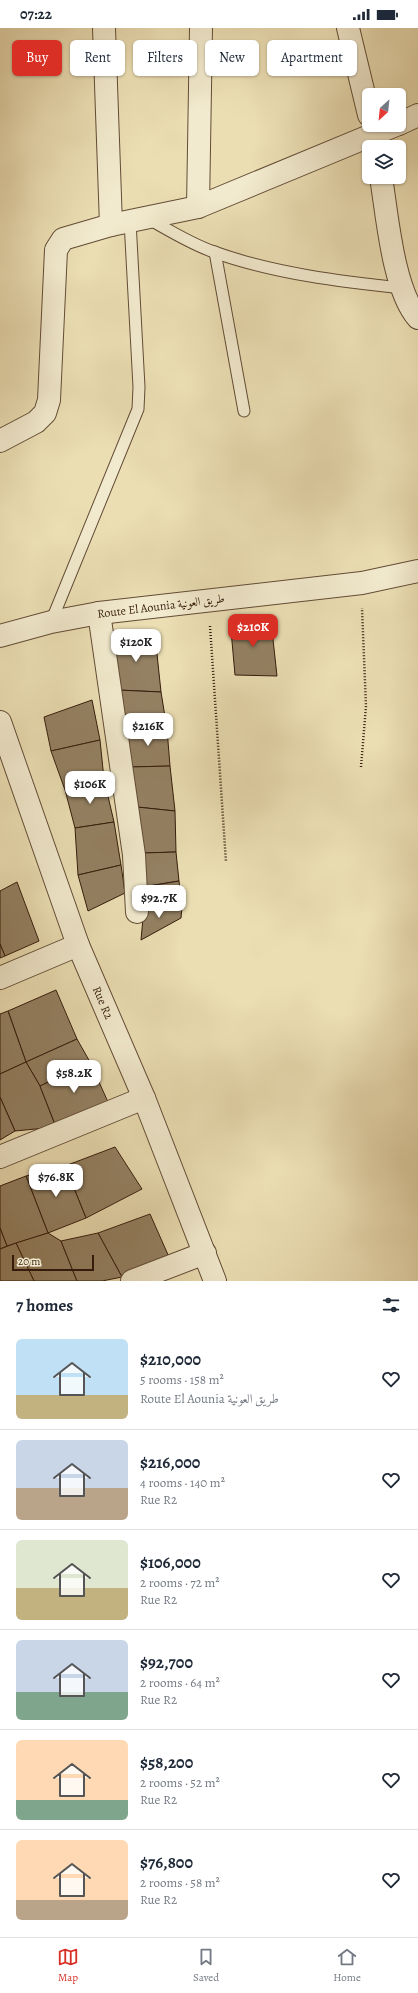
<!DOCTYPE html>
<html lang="en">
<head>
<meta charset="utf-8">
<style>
	body { margin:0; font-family:Alegreya,Amiri,serif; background:#f2f2f3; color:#1f2937; height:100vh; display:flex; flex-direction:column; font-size:15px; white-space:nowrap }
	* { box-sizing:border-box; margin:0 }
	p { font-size:13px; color:#747a83 }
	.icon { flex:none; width:22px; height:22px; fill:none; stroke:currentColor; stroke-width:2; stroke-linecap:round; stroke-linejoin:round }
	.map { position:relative; height:1253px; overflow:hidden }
	.details { display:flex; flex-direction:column; background:#fff; flex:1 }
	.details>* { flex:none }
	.hud { position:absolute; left:12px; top:12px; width:394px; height:36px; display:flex; gap:8px }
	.needle { width:26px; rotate:207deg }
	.controls { position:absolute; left:362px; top:60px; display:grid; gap:8px }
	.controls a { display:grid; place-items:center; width:44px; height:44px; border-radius:6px; background:#fff; box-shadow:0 1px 3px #0004; font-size:20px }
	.scale { position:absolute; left:12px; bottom:10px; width:82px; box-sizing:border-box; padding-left:4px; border:2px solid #351c0c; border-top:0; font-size:11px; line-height:14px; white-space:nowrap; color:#351c0c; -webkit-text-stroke:3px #f2eace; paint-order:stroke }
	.price { position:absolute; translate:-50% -34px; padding:0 9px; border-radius:8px; background:#fff; color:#222; font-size:13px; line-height:26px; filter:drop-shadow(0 1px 2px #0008) }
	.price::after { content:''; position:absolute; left:50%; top:24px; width:12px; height:9px; margin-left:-6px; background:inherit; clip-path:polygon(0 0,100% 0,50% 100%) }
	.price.current { background:#d93025; color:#fff }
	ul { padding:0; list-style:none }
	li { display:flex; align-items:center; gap:12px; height:100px; padding:0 16px }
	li+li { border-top:1px solid #e0e1e3 }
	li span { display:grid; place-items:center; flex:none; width:112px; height:80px; border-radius:6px; color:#555 }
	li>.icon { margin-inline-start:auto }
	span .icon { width:48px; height:48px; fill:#fffc; stroke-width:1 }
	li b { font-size:17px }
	h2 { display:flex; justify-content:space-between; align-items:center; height:48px; padding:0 16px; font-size:17px }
	.tag { padding:0 14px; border-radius:6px; background:#fff; box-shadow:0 1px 3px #0004; font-size:14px; line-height:36px }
	.tag.current { background:#d93025; color:#fff }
	.status { display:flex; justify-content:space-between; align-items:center; height:28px; padding:0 20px; background:#fff; direction:ltr }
	.status svg { height:11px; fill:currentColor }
	.tab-bar { display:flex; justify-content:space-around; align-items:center; height:56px; border-top:1px solid #e0e1e3; background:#fff; font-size:11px; color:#747a83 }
	.tab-bar a { display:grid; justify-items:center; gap:2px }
	.tab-bar .current { color:#d93025 }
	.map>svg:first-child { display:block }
</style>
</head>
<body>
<div class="status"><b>07:22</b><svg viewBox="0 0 49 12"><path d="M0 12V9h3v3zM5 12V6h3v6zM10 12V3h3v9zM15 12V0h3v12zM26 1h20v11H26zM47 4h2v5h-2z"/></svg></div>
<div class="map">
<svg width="418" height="1253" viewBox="0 0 418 1253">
	<rect width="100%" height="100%" fill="#ebdeb3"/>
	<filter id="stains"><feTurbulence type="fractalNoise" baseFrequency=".005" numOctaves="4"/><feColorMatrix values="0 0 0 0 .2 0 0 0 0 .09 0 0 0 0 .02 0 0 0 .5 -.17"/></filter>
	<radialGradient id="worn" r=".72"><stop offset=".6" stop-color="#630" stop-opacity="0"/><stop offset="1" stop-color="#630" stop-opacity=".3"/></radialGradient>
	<g fill="#948163" stroke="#351c0c">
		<polygon points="230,591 271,593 277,648 235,647"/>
		<polygon points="155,607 161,664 118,662 109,609"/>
		<polygon points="118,662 161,664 167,701 125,700"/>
		<polygon points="92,672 100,712 51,723 44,689"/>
		<polygon points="125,700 167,701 170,738 129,739"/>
		<polygon points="100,712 104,751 65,762 51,723"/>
		<polygon points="170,738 175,783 137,779 129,739"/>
		<polygon points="104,751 114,794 75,800 65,762"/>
		<polygon points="137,779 175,783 176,824 143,825"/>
		<polygon points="114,794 121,837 78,847 75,800"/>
		<polygon points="176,824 179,853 143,859 143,825"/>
		<polygon points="121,837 125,865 88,883 78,847"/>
		<polygon points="179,853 182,878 144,879 143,859"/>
		<polygon points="17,854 39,913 5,928 0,916 0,863"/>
		<polygon points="182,878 181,890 141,912 144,879"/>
		<polygon points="0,916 5,928 0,930"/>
		<polygon points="56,962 77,1011 26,1034 8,983"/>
		<polygon points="8,983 26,1034 0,1046 0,986"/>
		<polygon points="77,1011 90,1034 40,1058 26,1034"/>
		<polygon points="26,1034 40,1058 56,1099 15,1103 0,1069 0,1046"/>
		<polygon points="90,1034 108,1074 56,1099 40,1058"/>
		<polygon points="0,1069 15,1103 0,1112"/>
		<polygon points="115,1119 142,1161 86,1190 65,1138"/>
		<polygon points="65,1138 86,1190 48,1205 26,1148"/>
		<polygon points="26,1148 48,1205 7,1218 0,1200 0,1158"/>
		<polygon points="150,1186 169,1229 122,1249 98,1205"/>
		<polygon points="0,1200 7,1218 0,1221"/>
		<polygon points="48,1205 61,1213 77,1253 34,1253 16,1215"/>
		<polygon points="98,1205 122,1249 102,1253 77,1253 61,1213"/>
		<polygon points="16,1215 34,1253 0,1253 0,1221"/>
	</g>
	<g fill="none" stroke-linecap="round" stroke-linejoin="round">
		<g stroke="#624c36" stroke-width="13">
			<g id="service">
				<path d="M149 191C170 203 191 216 214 224 272 245 342 254 403 260"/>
				<polyline points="215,224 244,383"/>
				<polyline points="51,594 138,381 139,359 130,193"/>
			</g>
		</g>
		<g stroke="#624c36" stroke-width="24">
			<g id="minor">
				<polyline points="104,0 111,197"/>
				<polyline points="348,0 369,87"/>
				<polyline points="399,96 418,87"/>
				<path d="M381 149C387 186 393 262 418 290"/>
				<polyline points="198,179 201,0"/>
				<polyline points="0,413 36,394 45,385 49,372 56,222 63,211 111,197 198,179 396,97"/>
				<polyline points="99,585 134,827 137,884"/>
				<path id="s1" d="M0 694 78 917 144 1070 215 1253"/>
				<polyline points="0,950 78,917"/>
				<polyline points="0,1129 144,1070"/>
				<polyline points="132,1253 205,1225"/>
			</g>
		</g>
		<g stroke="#624c36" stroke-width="24">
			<polyline id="tertiary" points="0,608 51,594 99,585 362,555 418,543"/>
		</g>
		<g stroke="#351c0c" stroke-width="2.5" stroke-dasharray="1 2" stroke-linecap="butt">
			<polyline points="210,598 226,834"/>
			<polyline points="361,739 366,678 362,580"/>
		</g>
		<use href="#service" stroke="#f2eace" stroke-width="11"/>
		<use href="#minor" stroke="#f2eace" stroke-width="22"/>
		<use href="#tertiary" stroke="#f2eace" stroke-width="22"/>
	</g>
	<g text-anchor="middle" stroke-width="3" stroke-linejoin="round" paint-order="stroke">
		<g font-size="12" fill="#351c0c" stroke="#f2eace">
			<text transform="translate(161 578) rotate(-7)" y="4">Route El Aounia طريق العونية</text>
			<text dy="4" stroke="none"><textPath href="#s1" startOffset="299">Rue R2</textPath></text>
		</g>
	</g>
	<rect width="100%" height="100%" filter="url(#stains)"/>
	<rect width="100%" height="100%" fill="url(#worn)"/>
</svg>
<div class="controls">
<a><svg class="needle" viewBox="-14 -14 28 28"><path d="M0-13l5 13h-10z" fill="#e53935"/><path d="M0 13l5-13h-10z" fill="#747a83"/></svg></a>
<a><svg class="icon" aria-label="layers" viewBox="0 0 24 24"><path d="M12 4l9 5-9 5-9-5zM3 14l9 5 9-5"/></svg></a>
</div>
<div class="scale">20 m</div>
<b class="price current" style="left:253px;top:620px">$210K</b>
<b class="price" style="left:136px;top:635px">$120K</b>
<b class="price" style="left:148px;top:719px">$216K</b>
<b class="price" style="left:90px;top:777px">$106K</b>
<b class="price" style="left:159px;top:891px">$92.7K</b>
<b class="price" style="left:74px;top:1066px">$58.2K</b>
<b class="price" style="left:56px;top:1170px">$76.8K</b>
<div class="hud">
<a class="tag current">Buy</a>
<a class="tag">Rent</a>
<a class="tag">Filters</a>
<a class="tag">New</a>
<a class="tag">Apartment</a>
</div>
</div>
<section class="details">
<h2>7 homes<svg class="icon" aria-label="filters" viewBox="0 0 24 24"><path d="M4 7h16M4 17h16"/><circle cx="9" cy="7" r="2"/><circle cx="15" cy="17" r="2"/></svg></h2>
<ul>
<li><span style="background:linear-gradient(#bfe0f5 70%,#c2b280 0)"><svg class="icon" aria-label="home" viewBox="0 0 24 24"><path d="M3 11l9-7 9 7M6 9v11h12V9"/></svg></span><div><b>$210,000</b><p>5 rooms · 158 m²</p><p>Route El Aounia طريق العونية</p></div><svg class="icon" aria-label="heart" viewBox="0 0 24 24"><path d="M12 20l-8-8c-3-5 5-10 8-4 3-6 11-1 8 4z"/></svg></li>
<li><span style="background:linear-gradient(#c9d6e8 60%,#b9a48a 0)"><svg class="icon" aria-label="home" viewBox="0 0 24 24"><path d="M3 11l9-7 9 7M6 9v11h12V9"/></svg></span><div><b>$216,000</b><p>4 rooms · 140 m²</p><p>Rue R2</p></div><svg class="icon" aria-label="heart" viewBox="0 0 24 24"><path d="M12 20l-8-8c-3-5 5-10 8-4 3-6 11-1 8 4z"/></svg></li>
<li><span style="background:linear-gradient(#dfe7d0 60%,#c2b280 0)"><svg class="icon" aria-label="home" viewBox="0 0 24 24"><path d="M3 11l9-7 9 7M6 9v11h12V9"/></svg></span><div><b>$106,000</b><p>2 rooms · 72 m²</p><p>Rue R2</p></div><svg class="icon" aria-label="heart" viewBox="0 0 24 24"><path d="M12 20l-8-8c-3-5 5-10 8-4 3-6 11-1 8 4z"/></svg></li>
<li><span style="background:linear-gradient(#c9d6e8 65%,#7fa58c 0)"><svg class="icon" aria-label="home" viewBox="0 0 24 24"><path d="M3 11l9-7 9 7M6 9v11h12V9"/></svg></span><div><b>$92,700</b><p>2 rooms · 64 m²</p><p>Rue R2</p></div><svg class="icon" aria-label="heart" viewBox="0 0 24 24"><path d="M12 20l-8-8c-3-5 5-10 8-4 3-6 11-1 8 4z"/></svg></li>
<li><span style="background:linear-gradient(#ffd9b3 75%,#7fa58c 0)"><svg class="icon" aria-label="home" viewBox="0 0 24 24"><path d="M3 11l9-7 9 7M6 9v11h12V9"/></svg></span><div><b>$58,200</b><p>2 rooms · 52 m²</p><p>Rue R2</p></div><svg class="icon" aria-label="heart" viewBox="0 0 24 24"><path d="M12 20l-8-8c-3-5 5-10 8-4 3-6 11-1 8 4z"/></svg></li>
<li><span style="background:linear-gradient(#ffd9b3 75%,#b9a48a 0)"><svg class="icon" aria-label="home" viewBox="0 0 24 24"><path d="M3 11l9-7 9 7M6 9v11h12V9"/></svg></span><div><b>$76,800</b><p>2 rooms · 58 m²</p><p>Rue R2</p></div><svg class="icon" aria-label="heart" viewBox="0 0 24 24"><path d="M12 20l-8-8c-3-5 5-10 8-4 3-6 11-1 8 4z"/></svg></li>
</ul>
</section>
<nav class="tab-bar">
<a class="current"><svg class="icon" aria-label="map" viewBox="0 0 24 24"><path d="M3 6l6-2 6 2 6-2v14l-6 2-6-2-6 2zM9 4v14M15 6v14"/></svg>Map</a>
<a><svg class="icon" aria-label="saved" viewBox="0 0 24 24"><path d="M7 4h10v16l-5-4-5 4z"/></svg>Saved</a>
<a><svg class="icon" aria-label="home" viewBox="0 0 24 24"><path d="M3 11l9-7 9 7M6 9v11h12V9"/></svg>Home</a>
</nav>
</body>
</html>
